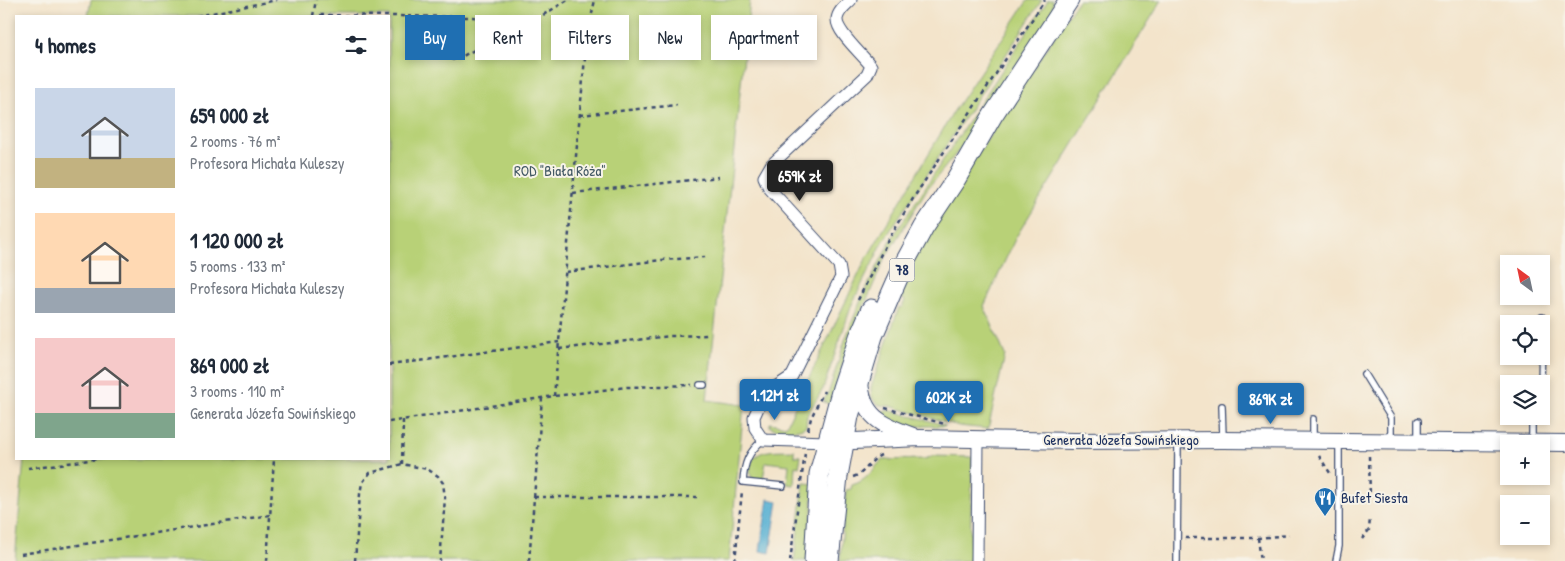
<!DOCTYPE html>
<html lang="en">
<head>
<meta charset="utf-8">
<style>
	body { margin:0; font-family:"Patrick Hand",sans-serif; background:#f6f6f7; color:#1f2937; height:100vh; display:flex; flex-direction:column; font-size:19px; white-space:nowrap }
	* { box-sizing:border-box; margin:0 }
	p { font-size:16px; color:#747a83 }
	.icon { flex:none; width:28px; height:28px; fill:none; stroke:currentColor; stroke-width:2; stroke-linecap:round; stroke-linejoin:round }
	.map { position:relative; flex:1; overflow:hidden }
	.drawer { position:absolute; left:15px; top:15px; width:375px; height:445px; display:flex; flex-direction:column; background:#fff; border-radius:0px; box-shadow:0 2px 8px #0003 }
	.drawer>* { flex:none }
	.banner { position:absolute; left:405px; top:15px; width:475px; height:45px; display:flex; gap:10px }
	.needle { width:32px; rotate:327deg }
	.buttons { position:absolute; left:1500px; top:255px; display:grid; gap:10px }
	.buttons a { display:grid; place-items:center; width:50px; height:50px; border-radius:0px; background:#fff; box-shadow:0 2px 8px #0003; font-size:25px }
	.price { position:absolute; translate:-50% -42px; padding:0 11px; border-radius:5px; background:#1f6fb2; color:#fff; font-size:16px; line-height:32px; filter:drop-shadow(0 1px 2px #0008) }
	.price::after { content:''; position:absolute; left:50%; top:30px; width:15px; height:11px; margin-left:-8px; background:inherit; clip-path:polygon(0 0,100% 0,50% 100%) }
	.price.current { background:#222; color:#fff }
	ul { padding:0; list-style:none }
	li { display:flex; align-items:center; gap:15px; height:125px; padding:0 20px }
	li span { display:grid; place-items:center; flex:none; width:140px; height:100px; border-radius:0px; color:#555 }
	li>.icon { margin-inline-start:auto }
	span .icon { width:60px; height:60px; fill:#fffc; stroke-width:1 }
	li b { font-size:21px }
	h2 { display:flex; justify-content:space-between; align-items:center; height:60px; padding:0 20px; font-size:21px }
	.pill { padding:0 18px; border-radius:0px; background:#fff; box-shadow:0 2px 8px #0003; font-size:18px; line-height:45px }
	.pill.current { background:#1f6fb2; color:#fff }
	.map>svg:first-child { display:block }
</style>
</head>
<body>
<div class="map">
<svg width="1565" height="561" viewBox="0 0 1565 561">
	<rect width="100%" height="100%" fill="#f7f3e8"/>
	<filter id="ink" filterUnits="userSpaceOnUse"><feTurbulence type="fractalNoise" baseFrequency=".02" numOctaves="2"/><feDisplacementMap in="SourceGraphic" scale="10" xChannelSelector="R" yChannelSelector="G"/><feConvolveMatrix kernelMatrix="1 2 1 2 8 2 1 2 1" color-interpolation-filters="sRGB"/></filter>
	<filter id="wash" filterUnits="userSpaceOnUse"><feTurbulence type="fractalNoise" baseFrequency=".0096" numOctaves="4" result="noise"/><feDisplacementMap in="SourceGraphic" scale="20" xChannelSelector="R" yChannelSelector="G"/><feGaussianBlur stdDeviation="1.12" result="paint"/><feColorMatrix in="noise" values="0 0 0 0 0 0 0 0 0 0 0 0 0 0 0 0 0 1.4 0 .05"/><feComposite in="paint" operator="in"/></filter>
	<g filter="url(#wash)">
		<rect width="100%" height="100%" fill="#f3e4cb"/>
		<g fill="#b8d177" stroke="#6a806a">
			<polygon points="91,0 750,0 707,400 744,405 729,561 15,561 24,459 389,459 389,16 88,16"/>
			<path d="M1028 0H1042L884 240 852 304 823 389 807 415 806 426C798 432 778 431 770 427V423L786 426 865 261 954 111Z"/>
			<polygon points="1048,0 1053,0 1053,10 970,137 927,189 885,258 855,327 830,404 823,402 829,391 846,337 863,295 892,238"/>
			<path d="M1078 0H1162L1016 237 984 306 1005 355 988 429 959 426 890 406C876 406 871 402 871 387L899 307 902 308 905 300 900 298 921 241Z"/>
			<polygon points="888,410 945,425 945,426 905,426 877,415 882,411"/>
			<path d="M794 450V456H801L799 467 795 466 794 485 787 484 789 465 766 462 763 478 761 480 753 479C749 474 750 470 751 464 756 447 780 451 794 450Z"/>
			<path d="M934 456 972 457 970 561H840L846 490 851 489 852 485C867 481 872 470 882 460L924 459Z"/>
			<polygon points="804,483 814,484 808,561 794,561"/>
		</g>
		<polygon fill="#54afd2" stroke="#386f98" points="768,499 778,501 770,553 760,551"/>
	</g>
	<g filter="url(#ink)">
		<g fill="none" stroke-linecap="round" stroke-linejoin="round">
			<g stroke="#3b4a6e" stroke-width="8">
				<g id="lane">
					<polyline points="1364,374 1391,418 1391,440"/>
					<polyline points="700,385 704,385"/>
					<polyline points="1541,398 1542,317"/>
					<polyline points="1222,406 1223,438"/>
					<polyline points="1313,439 1313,419"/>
					<path d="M763 440C748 452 744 464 743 482L783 486"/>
					<polyline points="1418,440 1418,421"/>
					<polyline points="1532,441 1532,416"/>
					<polyline points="1177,561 1178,443"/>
					<polyline points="1336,561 1339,546 1339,443"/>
				</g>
			</g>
			<g stroke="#3b4a6e" stroke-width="13">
				<g id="street">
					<path d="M828 442 763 440 755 428 754 417 758 408 764 396 771 390 792 376 841 277 839 265 769 188 764 177 771 165 867 75 871 66C863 55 836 32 837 19 838 11 846 5 851 0"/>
					<polyline points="977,561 978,440"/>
				</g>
			</g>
			<g stroke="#3b4a6e" stroke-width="18">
				<g id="secondary">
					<path d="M860 381C862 417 882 425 913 436"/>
					<polyline points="832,442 920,438 1074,441 1223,440 1565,443"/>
				</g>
			</g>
			<g stroke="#3b4a6e" stroke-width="21">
				<g id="primary">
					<polyline points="814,561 819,474 842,388 859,337 871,309"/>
					<polyline points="829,561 838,476 849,416 873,336 891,294 906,260 924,227 956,179 993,115 1069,0"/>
				</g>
			</g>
			<g stroke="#3b4a6e" stroke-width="2.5" stroke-dasharray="4 4" stroke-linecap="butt">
				<polyline points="320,15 538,18 568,0"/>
				<polyline points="197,16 277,0"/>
				<polyline points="313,16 316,0"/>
				<polyline points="451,17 453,61 537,18"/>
				<polyline points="580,115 677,105"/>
				<polyline points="573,193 719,177"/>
				<polyline points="566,272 662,260 706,257"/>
				<polyline points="858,300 889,238 914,197 1045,0"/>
				<polyline points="559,349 670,336 707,335"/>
				<polyline points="389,365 559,342"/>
				<polyline points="554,396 587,36 595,0"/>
				<polyline points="885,408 945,424"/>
				<polyline points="389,422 554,396 627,387 692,385"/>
				<polyline points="808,430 811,418 824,391"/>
				<polyline points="1319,456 1330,473"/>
				<polyline points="1369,456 1370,498"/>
				<polyline points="402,464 403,420"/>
				<polyline points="28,468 98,459"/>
				<path d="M853 477C866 473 870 460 881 455"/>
				<polyline points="534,497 697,497"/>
				<polyline points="1186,537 1186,538 1258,538 1289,535"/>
				<polyline points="1258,538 1261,561"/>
				<polyline points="1362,539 1369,530 1370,518"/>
				<polyline points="21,554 270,515"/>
				<polyline points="267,561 274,459"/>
				<polyline points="355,561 360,494 362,483 370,473 402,464 427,469 438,476 443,483 445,498 440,561"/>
				<polyline points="529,561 542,398"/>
				<polyline points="735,561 742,491"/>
				<polyline points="790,561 805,453"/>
			</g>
			<use href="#lane" stroke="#fff" stroke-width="5.5"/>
			<use href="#street" stroke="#fff" stroke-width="11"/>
			<use href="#secondary" stroke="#fff" stroke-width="16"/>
			<use href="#primary" stroke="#fff" stroke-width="19"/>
		</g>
	</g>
	<defs>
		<g id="restaurant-pin" transform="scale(1.125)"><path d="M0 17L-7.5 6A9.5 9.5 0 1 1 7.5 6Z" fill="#1f6fb2" stroke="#f7f3e8"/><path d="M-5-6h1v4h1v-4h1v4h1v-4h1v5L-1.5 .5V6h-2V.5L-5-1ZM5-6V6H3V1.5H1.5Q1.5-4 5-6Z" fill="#fff"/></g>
	</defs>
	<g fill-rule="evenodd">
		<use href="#restaurant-pin" x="1325" y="498"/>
	</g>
	<g text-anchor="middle" stroke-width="4" stroke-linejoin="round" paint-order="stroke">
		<rect fill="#f7f3e8" stroke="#5d6a87" stroke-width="1" x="889.5" y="258.5" width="25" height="23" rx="4"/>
		<g font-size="14" font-weight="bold" fill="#1b2f5e">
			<text x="902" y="275">78</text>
		</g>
		<g font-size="15" fill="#425864" stroke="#f7f3e8">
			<text x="560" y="176">ROD "Biała Róża"</text>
		</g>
		<g font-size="15" fill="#1b2f5e" stroke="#f7f3e8">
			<text x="1121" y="445">Generała Józefa Sowińskiego</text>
		</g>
		<g font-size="15" fill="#1b2f5e" stroke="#f7f3e8" text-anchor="start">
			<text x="1341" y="503">Bufet Siesta</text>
		</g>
	</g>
</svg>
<div class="buttons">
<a><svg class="needle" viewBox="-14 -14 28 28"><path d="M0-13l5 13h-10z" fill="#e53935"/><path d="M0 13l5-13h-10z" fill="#747a83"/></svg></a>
<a><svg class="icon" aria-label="locate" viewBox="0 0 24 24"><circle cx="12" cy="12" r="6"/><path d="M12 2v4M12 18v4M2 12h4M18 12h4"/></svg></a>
<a><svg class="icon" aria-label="layers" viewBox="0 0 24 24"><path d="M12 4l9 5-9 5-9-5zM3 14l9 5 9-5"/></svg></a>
<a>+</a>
<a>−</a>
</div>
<b class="price current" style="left:800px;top:202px">659K zł</b>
<b class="price" style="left:775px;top:421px">1.12M zł</b>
<b class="price" style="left:949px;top:423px">602K zł</b>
<b class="price" style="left:1271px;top:425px">869K zł</b>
<div class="banner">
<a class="pill current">Buy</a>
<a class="pill">Rent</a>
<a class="pill">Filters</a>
<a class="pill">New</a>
<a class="pill">Apartment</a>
</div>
<section class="drawer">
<h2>4 homes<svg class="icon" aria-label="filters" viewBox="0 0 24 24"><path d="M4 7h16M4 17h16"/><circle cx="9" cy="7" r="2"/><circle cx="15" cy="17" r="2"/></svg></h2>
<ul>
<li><span style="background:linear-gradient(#c9d6e8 70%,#c2b280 0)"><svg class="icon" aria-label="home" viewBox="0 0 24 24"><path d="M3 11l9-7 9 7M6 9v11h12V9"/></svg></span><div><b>659 000 zł</b><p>2 rooms · 76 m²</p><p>Profesora Michała Kuleszy</p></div></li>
<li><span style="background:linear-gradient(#ffd9b3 75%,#9aa5b1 0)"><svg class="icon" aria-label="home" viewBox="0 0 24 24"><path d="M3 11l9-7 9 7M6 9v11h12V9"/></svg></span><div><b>1 120 000 zł</b><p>5 rooms · 133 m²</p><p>Profesora Michała Kuleszy</p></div></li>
<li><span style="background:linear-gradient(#f6c9c9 75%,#7fa58c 0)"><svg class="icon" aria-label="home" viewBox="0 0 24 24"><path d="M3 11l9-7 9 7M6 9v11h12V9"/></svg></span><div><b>869 000 zł</b><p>3 rooms · 110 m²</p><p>Generała Józefa Sowińskiego</p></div></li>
</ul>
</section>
</div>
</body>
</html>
